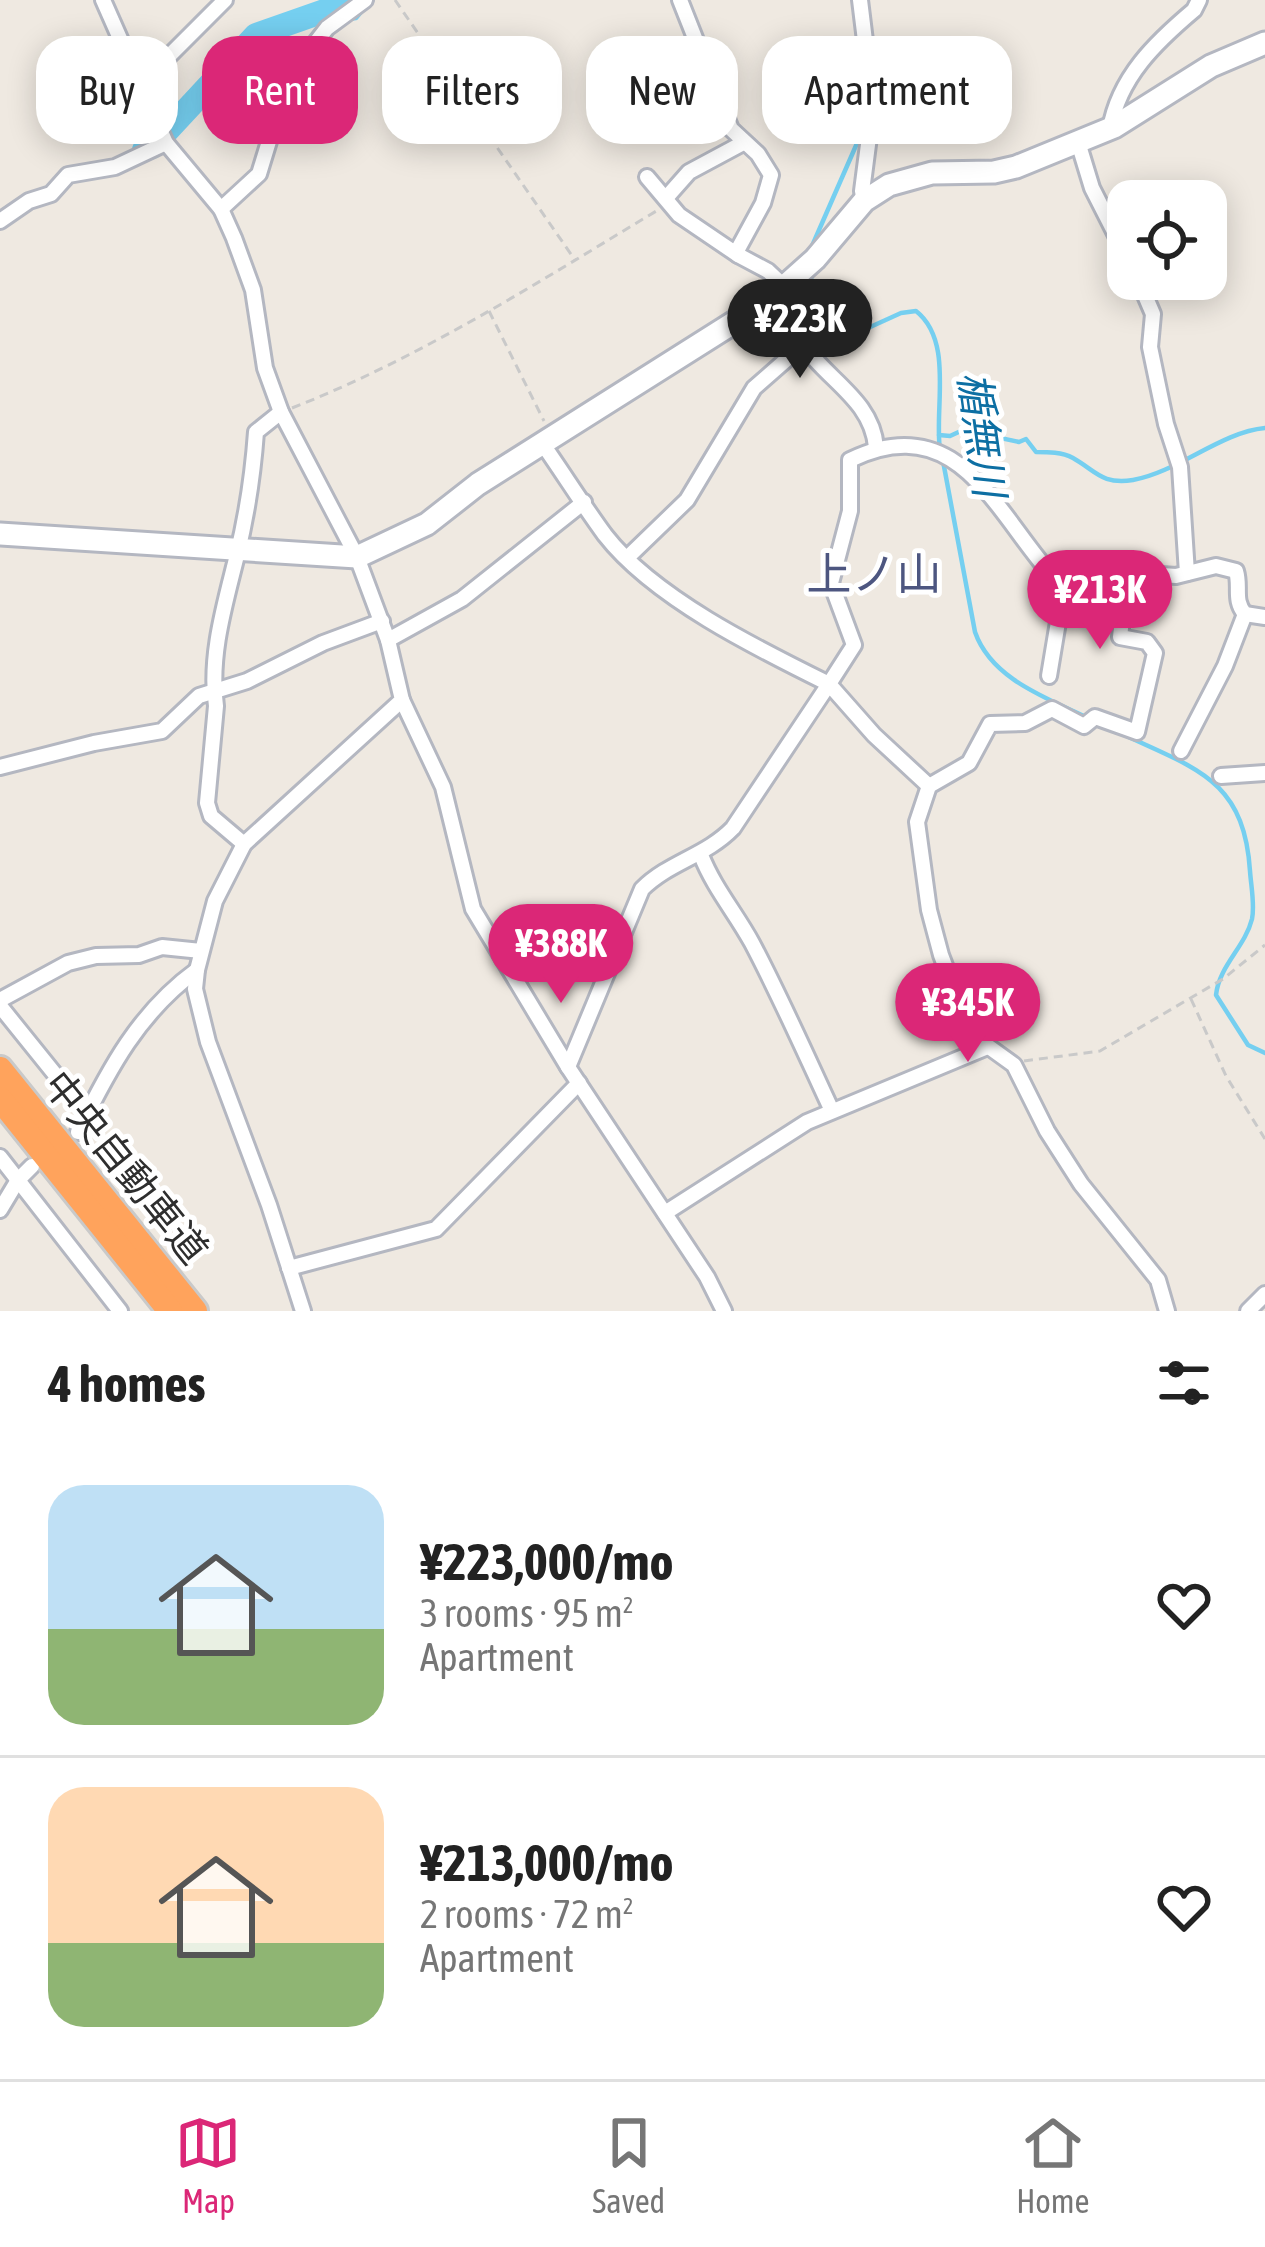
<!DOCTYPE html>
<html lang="en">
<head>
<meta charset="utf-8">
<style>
	body { margin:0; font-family:"Asap Condensed","Noto Sans JP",sans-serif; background:#f2f2f2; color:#222; height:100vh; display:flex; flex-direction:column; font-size:45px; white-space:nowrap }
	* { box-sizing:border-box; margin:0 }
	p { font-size:39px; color:#767676 }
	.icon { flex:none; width:66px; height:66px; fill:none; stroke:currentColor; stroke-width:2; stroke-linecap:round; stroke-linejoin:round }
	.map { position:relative; height:1311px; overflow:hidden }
	.side { display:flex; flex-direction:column; background:#fff; flex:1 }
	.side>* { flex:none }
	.hud { position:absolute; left:36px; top:36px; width:1194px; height:108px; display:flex; gap:24px }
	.tools { position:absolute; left:1107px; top:180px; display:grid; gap:24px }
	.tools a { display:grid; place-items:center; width:120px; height:120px; border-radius:24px; background:#fff; box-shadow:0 6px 30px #0003; font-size:60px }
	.price { position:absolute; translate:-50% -102px; padding:0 27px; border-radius:42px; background:#db2777; color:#fff; font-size:39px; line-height:78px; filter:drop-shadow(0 3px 6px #0008) }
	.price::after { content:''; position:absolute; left:50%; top:72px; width:36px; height:27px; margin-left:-18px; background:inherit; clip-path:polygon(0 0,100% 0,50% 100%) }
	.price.on { background:#222; color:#fff }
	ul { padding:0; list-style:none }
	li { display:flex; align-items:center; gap:36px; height:300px; padding:0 48px }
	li+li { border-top:3px solid #e0e0e0 }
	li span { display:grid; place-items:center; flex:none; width:336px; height:240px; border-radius:36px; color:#555 }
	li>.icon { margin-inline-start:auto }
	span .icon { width:144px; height:144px; fill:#fffc; stroke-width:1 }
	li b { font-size:51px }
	h2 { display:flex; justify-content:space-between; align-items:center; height:144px; padding:0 48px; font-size:51px }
	.chip { padding:0 42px; border-radius:36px; background:#fff; box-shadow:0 6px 30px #0003; font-size:42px; line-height:108px }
	.chip.on { background:#db2777; color:#fff }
	.tabs { display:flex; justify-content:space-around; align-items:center; height:168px; border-top:3px solid #e0e0e0; background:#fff; font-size:33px; color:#767676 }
	.tabs a { display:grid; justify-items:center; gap:6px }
	.tabs .on { color:#db2777 }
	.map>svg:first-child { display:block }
</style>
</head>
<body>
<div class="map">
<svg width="1265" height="1311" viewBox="0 0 1265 1311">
	<rect width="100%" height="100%" fill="#efe9e1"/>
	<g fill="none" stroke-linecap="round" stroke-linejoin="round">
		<g stroke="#75cff0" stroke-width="4.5">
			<polyline points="855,6 858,36"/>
			<polyline points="347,19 356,18 365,7"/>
			<polyline points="812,246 865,125"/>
			<path d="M810 274C817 299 818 328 846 338L901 313 916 311C954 341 934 408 940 450"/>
			<path d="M939 435 950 436 963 430 1019 442 1026 439 1036 452C1048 452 1062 452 1073 458 1096 471 1102 485 1133 480 1178 472 1221 432 1265 428"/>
			<path d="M943 461 975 632C991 678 1044 697 1086 717"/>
			<path d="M1118 732C1193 768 1244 777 1250 871 1251 886 1255 905 1252 919 1245 947 1219 966 1216 995L1248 1045 1265 1053"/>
		</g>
		<polyline stroke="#75cff0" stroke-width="24" points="144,150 152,147 256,35 333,8 342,0"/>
		<g stroke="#b4b7c1" stroke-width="20">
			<g id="street">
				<polyline points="103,0 166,143 221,209 234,238 253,290 265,368 281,412 357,557 388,640 402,700 244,844 215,901 197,970 195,989 208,1042 269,1205 303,1311"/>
				<polyline points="680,0 731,129 758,154 771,175 763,203 738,249 738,255 768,271 785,287"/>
				<polyline points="860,0 873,106 862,191 864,201"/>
				<polyline points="139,79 162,63 225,0"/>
				<path d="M1110 129C1119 77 1156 42 1194 10L1199 0"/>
				<polyline points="1078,142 1092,188 1128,259"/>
				<polyline points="647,177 679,215 738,255"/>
				<polyline points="666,198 689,172 743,143"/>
				<polyline points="221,209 259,174 270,138 277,92 327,28 365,0"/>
				<polyline points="0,221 29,201 51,194 68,175 115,167 166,143"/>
				<polyline points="1138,279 1153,314 1150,347 1166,424 1180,467 1187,573"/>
				<path d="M775 295C785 312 793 331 804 346 829 381 872 401 876 447"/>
				<path d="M542 443C563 473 583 505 605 535 654 598 758 649 829 684L733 828C706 856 669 862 642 889L568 1067"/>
				<polyline points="628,557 687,500 754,388 803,345"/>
				<polyline points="1127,574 1120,637 1147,642 1155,653 1137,732 1095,717 1084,726 1052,709 1025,723 990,724 969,763 929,786 917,822 929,910 941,955 971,1034 1014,1065 1047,1131 1081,1184 1158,1280 1167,1311"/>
				<polyline points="388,640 462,599 584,502"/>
				<polyline points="1049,676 1061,604 1056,580"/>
				<polyline points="402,700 443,787 473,909 568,1067 707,1277 724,1311"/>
				<polyline points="1181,751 1225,666 1245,614"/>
				<polyline points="0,767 94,743 162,731 199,696 247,681 323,643 382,621"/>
				<polyline points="1221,776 1265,773"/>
				<path d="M929 786 874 735 829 684 854 645 831 583 850 511V460C960 407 996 515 1056 580L1133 573 1176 576 1216 566 1236 571C1241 587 1233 600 1245 614L1265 617"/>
				<path d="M244 844 211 816 207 803 216 706C209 655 225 604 237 555 247 514 253 474 256 432L281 412"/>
				<path d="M701 855C714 888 735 912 752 943 781 998 806 1055 832 1111"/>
				<polyline points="0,1000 68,963 96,956 139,955 162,947 201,951"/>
				<polyline points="0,1006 87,1114"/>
				<path d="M78 1132C109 1069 139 1012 197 970"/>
				<polyline points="0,1157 120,1311"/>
				<polyline points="0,1210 18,1180 32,1166"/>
				<polyline points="665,1213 807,1122 985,1048"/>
				<polyline points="289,1268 436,1229 579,1083"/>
				<polyline points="1248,1311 1265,1294"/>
			</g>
		</g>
		<g stroke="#b4b7c1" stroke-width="27">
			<polyline id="secondary" points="0,534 357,557 427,524 478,484 768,301 815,259 864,201 889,185 932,173 994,172 1016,167 1114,127 1211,66 1265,43"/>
		</g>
		<g stroke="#c9c9c9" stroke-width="30">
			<g id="highway">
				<polyline points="0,1069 195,1311"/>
				<polyline points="0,1099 170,1311"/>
			</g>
		</g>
		<g stroke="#c9c9c9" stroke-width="3" stroke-dasharray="9 6" stroke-linecap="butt">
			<polyline points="395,0 575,260"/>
			<polyline points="489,311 544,421"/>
			<path d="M292 408C420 358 540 281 658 210"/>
			<polyline points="1191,999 1226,1076 1265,1139"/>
			<polyline points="1024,1061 1100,1051 1223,979 1265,945"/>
		</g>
		<use href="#street" stroke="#fff" stroke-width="14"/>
		<use href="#secondary" stroke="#fff" stroke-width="21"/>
		<use href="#highway" stroke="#ffa35c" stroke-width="24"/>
	</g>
	<g text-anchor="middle" stroke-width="10" stroke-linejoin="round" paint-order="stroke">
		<g font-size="39" fill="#2e2e2e" stroke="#fff">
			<text transform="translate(126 1167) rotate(51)" y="14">中央自動車道</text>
		</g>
		<g font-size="42" font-style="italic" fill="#0d6fa3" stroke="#fff">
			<text transform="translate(982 434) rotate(82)" y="15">楯無川</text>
		</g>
		<g font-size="45" fill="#4d5680" stroke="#fff">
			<text x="874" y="590">上ノ山</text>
		</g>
	</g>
</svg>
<div class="tools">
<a><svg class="icon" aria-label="locate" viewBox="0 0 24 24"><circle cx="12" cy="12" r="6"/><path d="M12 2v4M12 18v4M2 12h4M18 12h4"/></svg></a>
</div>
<b class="price on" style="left:800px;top:381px">¥223K</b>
<b class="price" style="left:1100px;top:652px">¥213K</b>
<b class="price" style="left:561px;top:1006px">¥388K</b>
<b class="price" style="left:968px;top:1065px">¥345K</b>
<div class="hud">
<a class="chip">Buy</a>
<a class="chip on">Rent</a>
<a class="chip">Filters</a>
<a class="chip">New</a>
<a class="chip">Apartment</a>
</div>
</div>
<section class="side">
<h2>4 homes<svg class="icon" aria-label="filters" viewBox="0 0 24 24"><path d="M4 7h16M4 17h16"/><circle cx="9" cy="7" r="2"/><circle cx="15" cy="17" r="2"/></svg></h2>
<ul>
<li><span style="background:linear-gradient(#bfe0f5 60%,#8fb573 0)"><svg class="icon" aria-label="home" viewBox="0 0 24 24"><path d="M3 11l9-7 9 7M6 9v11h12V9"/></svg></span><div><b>¥223,000/mo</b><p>3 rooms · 95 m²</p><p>Apartment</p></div><svg class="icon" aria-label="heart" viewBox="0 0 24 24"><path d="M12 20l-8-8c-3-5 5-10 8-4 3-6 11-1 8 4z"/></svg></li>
<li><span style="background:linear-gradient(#ffd9b3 65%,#8fb573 0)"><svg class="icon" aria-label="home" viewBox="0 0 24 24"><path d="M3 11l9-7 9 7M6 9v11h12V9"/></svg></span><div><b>¥213,000/mo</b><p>2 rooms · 72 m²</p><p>Apartment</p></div><svg class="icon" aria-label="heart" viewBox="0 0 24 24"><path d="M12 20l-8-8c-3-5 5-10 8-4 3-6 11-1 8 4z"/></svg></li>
</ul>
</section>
<nav class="tabs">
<a class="on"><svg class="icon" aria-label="map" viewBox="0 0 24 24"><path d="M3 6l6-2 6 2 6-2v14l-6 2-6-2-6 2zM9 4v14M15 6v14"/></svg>Map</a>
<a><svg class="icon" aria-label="saved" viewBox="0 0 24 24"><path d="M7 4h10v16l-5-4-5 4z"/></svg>Saved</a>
<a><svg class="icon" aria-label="home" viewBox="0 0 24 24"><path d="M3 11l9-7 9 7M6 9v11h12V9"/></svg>Home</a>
</nav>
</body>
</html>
